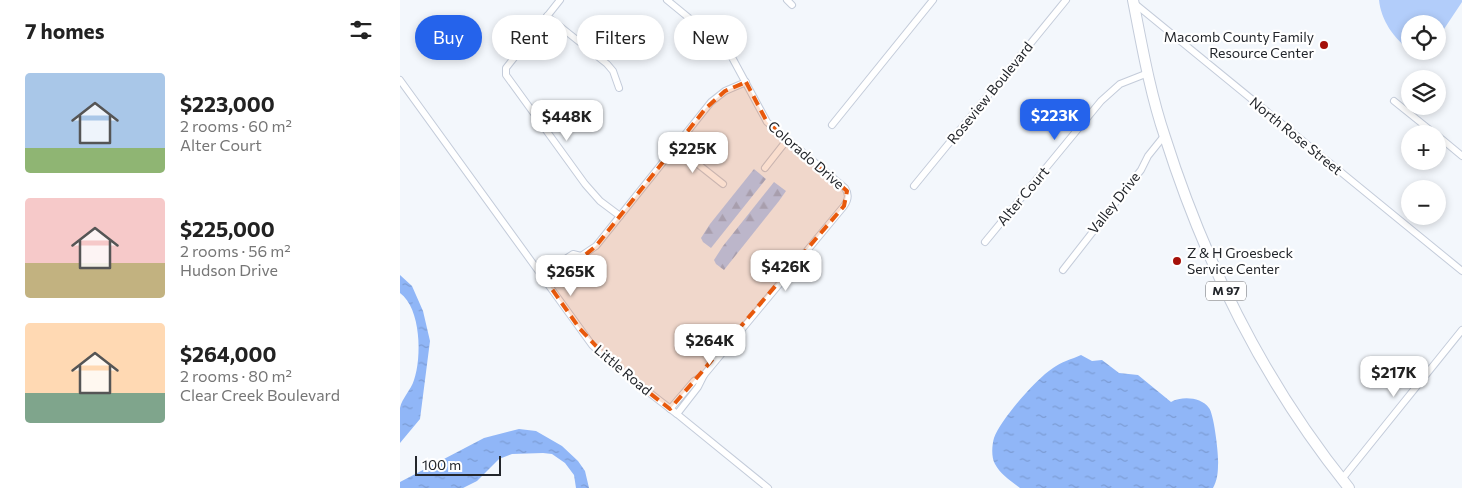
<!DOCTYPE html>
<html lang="en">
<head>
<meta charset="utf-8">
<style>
	body { margin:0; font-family:Commissioner,sans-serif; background:#f6f6f6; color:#222; height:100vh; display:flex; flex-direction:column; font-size:19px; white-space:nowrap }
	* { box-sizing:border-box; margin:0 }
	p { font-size:16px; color:#767676 }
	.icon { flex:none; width:28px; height:28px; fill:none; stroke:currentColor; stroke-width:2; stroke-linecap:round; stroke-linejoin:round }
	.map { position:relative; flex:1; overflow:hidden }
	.details { display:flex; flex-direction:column; background:#fff; width:400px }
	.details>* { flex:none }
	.hud { position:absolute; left:15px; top:15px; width:475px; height:45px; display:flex; gap:10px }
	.fabs { position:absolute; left:1001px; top:15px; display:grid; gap:10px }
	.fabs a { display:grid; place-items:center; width:45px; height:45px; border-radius:50%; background:#fff; box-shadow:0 2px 8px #0003; font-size:25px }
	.scale { position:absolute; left:15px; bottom:12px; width:86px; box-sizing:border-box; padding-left:5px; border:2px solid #23262b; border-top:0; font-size:14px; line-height:18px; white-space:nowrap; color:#23262b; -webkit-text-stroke:4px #fff; paint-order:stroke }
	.price { position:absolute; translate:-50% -42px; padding:0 11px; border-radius:10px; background:#fff; color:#222; font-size:16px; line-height:32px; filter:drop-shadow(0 1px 2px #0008) }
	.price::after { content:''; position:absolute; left:50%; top:30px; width:15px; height:11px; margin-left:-8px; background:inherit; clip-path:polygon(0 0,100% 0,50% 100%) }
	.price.current { background:#2563eb; color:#fff }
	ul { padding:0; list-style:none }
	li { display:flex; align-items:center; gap:15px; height:125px; padding:0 25px }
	li span { display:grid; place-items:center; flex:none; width:140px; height:100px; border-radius:5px; color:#555 }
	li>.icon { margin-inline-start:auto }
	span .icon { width:60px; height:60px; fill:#fffc; stroke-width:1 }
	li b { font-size:21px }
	h2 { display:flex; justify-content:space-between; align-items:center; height:60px; padding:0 25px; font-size:21px }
	.pill { padding:0 18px; border-radius:22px; background:#fff; box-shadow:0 2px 8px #0003; font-size:18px; line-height:45px }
	.pill.current { background:#2563eb; color:#fff }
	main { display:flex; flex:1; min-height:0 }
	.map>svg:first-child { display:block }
</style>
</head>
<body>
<main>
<section class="details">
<h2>7 homes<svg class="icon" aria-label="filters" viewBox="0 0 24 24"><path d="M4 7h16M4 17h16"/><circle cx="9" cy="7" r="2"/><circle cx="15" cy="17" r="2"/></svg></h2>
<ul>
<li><span style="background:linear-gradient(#a9c7e8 75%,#8fb573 0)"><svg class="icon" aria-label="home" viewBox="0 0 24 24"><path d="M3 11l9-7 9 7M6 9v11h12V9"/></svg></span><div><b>$223,000</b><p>2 rooms · 60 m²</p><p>Alter Court</p></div></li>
<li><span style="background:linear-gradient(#f6c9c9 65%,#c2b280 0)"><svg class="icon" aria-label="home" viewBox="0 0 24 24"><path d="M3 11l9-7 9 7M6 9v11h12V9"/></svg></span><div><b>$225,000</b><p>2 rooms · 56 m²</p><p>Hudson Drive</p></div></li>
<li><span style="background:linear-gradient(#ffd9b3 70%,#7fa58c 0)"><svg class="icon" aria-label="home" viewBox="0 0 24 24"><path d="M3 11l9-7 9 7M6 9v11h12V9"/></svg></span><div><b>$264,000</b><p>2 rooms · 80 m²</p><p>Clear Creek Boulevard</p></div></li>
</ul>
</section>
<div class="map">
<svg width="1062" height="488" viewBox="0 0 1062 488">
	<defs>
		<pattern id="forest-firs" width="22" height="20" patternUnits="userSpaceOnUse" patternTransform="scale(1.25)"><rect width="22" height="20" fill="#b2cdfa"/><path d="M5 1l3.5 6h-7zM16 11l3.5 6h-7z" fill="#99b0d6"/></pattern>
		<pattern id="water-ripples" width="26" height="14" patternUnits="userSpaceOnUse" patternTransform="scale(1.25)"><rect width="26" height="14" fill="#90b6f7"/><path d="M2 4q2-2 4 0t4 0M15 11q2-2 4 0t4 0" fill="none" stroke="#7c9cd4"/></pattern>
	</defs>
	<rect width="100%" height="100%" fill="#f3f7fc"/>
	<g fill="url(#forest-firs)">
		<polygon points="354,169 366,179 311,248 303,242 301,238 310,224"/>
		<polygon points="374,182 386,191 379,201 324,270 316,264 314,260 323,246"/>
	</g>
	<path fill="#b2cdfa" d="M979 0H1062V2L1038 38V24H1010V50C994 39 981 20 979 0Z"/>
	<g fill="url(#water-ripples)">
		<path d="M0 275 12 286 23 311 30 341 20 419 0 443C0 432 0 418 0 408 2 398 11 390 14 380 22 358 21 308 0 293Z"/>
		<path d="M681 355 692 361 702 360 719 373 738 375 771 402C782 396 801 397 809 408 814 414 819 456 818 465 818 473 817 481 813 488H620C611 481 600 474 595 464 591 457 592 445 594 438 601 419 636 379 653 368 661 362 672 359 681 355Z"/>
		<polygon points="119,429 136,431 162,446 178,461 185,471 189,488 176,488 174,475 165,463 152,454 143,453 112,454 99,459 77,481 63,488 0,488 0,482 84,438"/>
	</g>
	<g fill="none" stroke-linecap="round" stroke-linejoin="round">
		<g stroke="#c4ccda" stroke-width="8">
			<g id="minor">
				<polyline points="160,0 106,68 106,75 185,184 200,201 220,216"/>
				<path d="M267 0 328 50 367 122 445 188C449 194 449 199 444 206L304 375"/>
				<polyline points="387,0 392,5"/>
				<polyline points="734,3 1062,271"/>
				<polyline points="147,16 207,64 213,71 219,88"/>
				<polyline points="0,80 192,345 216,367 277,414 368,488"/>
				<polyline points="994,101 1035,134"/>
				<polyline points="432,125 533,0"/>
				<polyline points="1038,136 1062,156"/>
				<polyline points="275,146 323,184"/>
				<polyline points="365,168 387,140"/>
				<polyline points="514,186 666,0"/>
				<polyline points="585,242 701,101 720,84 748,73"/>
				<polyline points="181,256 196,246 311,102 325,91 346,82"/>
				<polyline points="663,270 741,170 748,156 764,136"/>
				<polyline points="141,275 173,254 181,256 181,262 149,285"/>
				<polyline points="270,409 294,381 304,375 298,387 277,414"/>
				<polyline points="942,479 1062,330"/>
			</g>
		</g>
		<g stroke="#c4ccda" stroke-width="12">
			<path id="primary" d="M733 0C742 46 750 93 765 137 805 263 866 385 949 488"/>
		</g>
		<use href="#minor" stroke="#fff" stroke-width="6"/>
		<use href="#primary" stroke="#fff" stroke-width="10"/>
	</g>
	<path fill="#e8590c" fill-opacity="0.2" stroke="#e8590c" stroke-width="4" stroke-dasharray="10 6" stroke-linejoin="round" d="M346 82 367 122 447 191 444 206 270 409 216 367 180 329 149 285 196 246 306 108 325 91Z"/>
	<g fill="#a51009" stroke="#fff" stroke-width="2">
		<circle cx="924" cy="45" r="5"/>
		<circle cx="777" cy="261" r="5"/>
	</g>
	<g text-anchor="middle" stroke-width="4.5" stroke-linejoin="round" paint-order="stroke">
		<rect fill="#fff" stroke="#65676b" stroke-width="1" x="806" y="281.5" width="40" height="19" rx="4"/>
		<g font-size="12" font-weight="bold" fill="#23262b">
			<text x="826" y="295">M 97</text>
		</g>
		<g font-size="14" fill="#23262b" stroke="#fff" text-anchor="end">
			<text x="914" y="42">Macomb County Family<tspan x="914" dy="16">Resource Center</tspan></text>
			<text x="787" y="258" text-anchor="start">Z &amp; H Groesbeck<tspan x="787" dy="16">Service Center</tspan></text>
		</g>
		<g font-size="14" fill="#23262b" stroke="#fff">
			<text transform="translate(590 93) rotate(-51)" y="5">Roseview Boulevard</text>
			<text transform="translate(896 136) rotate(39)" y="5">North Rose Street</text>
			<text transform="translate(406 155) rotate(41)" y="5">Colorado Drive</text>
			<text transform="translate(623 196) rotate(-50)" y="5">Alter Court</text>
			<text transform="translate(714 203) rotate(-52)" y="5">Valley Drive</text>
			<text transform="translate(223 370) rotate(40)" y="5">Little Road</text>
		</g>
	</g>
</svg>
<div class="fabs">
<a><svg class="icon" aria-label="locate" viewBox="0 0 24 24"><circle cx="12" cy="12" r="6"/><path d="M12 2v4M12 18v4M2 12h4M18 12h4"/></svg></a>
<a><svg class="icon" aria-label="layers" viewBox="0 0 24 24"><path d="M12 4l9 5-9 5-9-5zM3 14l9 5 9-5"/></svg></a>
<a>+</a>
<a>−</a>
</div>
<div class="scale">100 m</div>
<b class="price current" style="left:655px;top:141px">$223K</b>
<b class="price" style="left:167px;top:142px">$448K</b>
<b class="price" style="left:293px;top:174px">$225K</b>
<b class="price" style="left:386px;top:292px">$426K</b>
<b class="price" style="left:171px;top:297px">$265K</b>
<b class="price" style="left:310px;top:366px">$264K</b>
<b class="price" style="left:994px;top:398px">$217K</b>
<div class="hud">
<a class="pill current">Buy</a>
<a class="pill">Rent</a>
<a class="pill">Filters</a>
<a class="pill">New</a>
</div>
</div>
</main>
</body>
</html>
